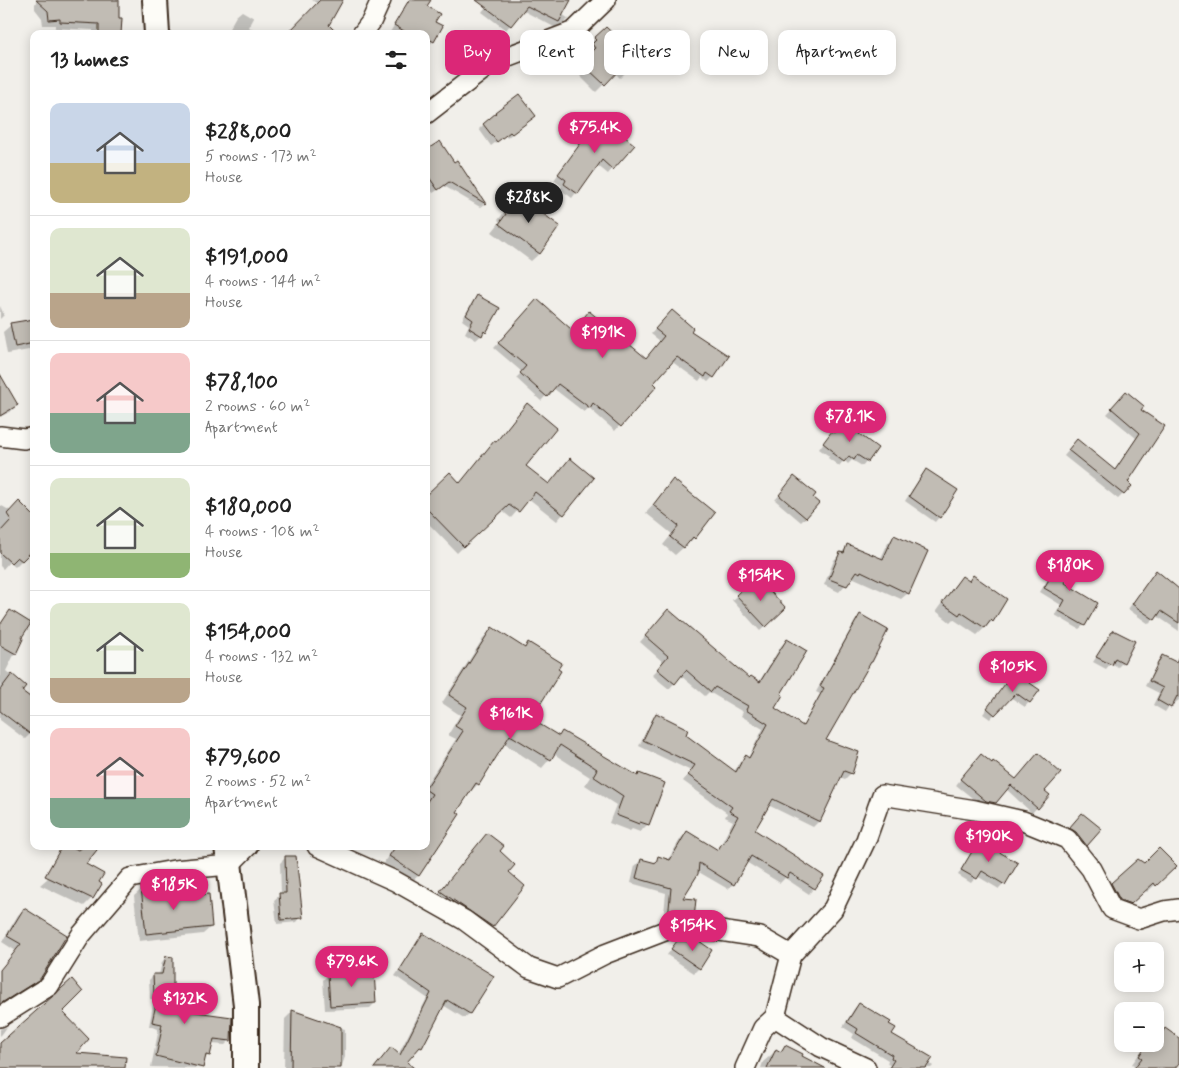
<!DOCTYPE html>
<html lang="en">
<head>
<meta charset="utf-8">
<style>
	body { margin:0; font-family:Mynerve,sans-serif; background:#f2f2f2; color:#222; height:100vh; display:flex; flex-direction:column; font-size:19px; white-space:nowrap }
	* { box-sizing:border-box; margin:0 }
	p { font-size:16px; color:#767676 }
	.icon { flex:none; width:28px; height:28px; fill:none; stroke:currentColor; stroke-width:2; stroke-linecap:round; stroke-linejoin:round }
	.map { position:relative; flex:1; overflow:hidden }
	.sheet { position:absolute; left:30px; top:30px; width:400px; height:820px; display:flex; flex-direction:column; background:#fff; border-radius:10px; box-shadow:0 2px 12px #0003 }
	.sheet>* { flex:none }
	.banner { position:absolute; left:445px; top:30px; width:475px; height:45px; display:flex; gap:10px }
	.fabs { position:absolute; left:1114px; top:942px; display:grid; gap:10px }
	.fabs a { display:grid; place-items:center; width:50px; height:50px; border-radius:10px; background:#fff; box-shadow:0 2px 12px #0003; font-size:25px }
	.price { position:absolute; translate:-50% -42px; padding:0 11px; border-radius:18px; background:#db2777; color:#fff; font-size:16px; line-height:32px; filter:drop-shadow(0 1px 2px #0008) }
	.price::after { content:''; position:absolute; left:50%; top:30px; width:15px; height:11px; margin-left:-8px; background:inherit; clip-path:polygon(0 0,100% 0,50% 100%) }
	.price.current { background:#222; color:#fff }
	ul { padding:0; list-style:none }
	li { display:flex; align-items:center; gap:15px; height:125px; padding:0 20px }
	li+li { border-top:1px solid #e0e0e0 }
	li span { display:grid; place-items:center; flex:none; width:140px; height:100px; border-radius:10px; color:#555 }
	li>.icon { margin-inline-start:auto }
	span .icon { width:60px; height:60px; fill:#fffc; stroke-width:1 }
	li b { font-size:21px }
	h2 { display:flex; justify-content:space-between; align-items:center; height:60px; padding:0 20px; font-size:21px }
	.tag { padding:0 18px; border-radius:10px; background:#fff; box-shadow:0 2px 12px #0003; font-size:18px; line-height:45px }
	.tag.current { background:#db2777; color:#fff }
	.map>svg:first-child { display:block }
</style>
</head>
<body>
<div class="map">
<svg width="1179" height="1068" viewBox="0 0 1179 1068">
	<rect width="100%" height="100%" fill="#f1efea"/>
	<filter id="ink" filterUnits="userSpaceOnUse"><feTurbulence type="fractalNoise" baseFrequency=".02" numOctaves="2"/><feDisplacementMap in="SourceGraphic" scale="10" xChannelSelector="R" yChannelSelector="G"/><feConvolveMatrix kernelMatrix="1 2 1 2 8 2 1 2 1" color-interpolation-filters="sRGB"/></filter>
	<g filter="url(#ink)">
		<g fill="#0003">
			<polygon points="37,0 118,0 120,34 93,34 93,30 55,28 55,25 43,25 42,18 35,9 35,4"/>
			<polygon points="312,0 344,0 341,1 328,25 289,34 318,4"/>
			<polygon points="409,0 429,0 425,7 434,22 433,41 428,46 426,44 426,34 389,34"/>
			<polygon points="491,0 564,0 562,14 569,19 556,28 522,10 506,30 482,12"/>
			<polygon points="242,11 254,18 249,27 258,34 226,34 236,16"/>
			<polygon points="606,28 640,58 620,78 615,73 596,92 580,76 586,70 580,64 588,56 585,53 590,48 588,46"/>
			<polygon points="496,113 534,116 507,138 505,135 491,146 479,129"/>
			<polygon points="585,129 612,169 608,174 597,165 572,198 560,189 562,186 554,180 579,146 574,142"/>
			<polygon points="426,152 454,163 457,161 484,204 480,207 444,186 433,193 426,183"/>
			<polygon points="517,196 559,226 539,254 531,261 492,232 500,222 498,220"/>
			<polygon points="477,296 498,308 485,332 476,340 465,333 469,325 462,320 473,301"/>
			<polygon points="0,306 4,315 0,319"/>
			<polygon points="530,309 571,330 645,359 660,341 651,334 667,316 689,331 713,377 708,382 702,377 699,381 671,361 615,431 589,408 584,412 553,388 541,401 516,378 522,372 494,348"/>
			<polygon points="34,320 34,349 7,354 3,332 11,325"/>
			<polygon points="0,376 17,405 11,411 0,417"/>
			<polygon points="1122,398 1164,427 1127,483 1123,494 1118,499 1064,456 1073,445 1114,471 1136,438 1107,414"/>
			<polygon points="846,420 857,434 877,448 862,466 852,460 848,464 844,460 839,466 828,458 829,456 819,449 827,438 834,434"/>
			<polygon points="494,442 525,467 563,514 557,521 528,498 511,518 501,510 457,553 426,521 426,497 460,484"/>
			<polygon points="926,471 939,517 935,522 905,501 921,476"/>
			<polygon points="790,483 806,517 801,522 775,500"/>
			<polygon points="666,489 713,514 694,538 675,555 663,545 672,534 646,513"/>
			<polygon points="0,505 11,511 34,548 15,567 9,562 3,569 0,566"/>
			<polygon points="894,537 908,593 901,599 854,578 851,578 839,592 824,585 834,560 848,546 880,560 888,543"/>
			<polygon points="1065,553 1063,583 1084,625 1079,629 1055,615 1061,605 1040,592 1061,558"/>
			<polygon points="973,576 992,621 977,635 953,619 950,622 936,611 954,586 962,578 968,582"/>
			<polygon points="1152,577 1179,599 1179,631 1157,616 1149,624 1128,609"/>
			<polygon points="756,578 784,608 760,631 732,600"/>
			<polygon points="10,611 22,639 6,671 24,686 20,691 34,730 25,739 0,720 0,624"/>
			<polygon points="860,616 824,741 851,773 845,779 840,777 819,821 813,827 768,805 754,831 822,877 809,894 785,878 780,883 746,862 733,884 728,889 697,871 680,900 693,918 687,924 663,923 666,893 631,883 635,866 641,860 653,863 659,858 668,860 681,838 687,833 716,850 720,846 733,821 725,817 727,813 683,781 691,771 639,746 651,721 656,715 734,772 740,762 746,757 748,758 763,729 741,716 743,712 709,692 705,696 681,676 669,689 652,675 664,663 640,642 662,617 749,680 759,682 781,646 787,640 779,694 773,709 802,727 820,694 816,692 855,621"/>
			<polygon points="492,629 524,649 529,644 529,719 558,737 637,777 640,774 648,824 640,832 632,829 630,831 609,823 616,805 585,785 590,777 554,754 542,768 503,743 478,784 470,792 456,812 459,814 418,876 410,883 382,865 395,846 426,846 426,785 456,739 448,735 460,715 442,703 484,637"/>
			<polygon points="1114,631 1123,662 1118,667 1111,663 1106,669 1093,662"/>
			<polygon points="1163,657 1179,665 1179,700 1175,703 1172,702 1165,712 1153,705 1159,693 1145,686 1158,662"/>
			<polygon points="1010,678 1029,702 1025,707 1010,697 990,719 983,714"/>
			<polygon points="976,760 1015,780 1044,792 1048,795 1032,813 1006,789 990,807 981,805 956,785"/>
			<polygon points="1077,819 1100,829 1082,850 1066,833"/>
			<polygon points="480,842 498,851 507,872 524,886 484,934 434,899"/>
			<polygon points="979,842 1004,884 999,889 977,876 971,883 958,875 974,847"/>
			<polygon points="85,846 84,864 92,898 84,906 40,885"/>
			<polygon points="285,858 301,917 297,922 277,924 274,900 281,894 280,863"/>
			<polygon points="1144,865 1167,874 1147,892 1145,890 1122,911 1104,892 1112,884"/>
			<polygon points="142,889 168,899 211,927 203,934 139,941 134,896"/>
			<polygon points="25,909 39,978 32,985 0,1005 0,970 16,951 2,942 18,915"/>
			<polygon points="424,934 492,976 469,1014 464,1018 443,1005 421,1047 415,1051 401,1068 375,1068 398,1055 427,998 395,976"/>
			<polygon points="677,942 699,968 694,973 667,955"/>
			<polygon points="166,957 172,999 179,1011 230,1040 225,1045 211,1044 208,1055 204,1060 204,1068 151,1067 158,1033 157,1033 158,1029 149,1026 154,999 150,999 149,980 154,975 159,975 162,962"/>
			<polygon points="328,975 375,1003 370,1008 325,1010 323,980"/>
			<polygon points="859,1004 888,1024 891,1035 933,1066 931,1068 888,1068 890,1065 887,1064 888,1060 852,1038 854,1034 843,1027 854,1009"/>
			<polygon points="292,1012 345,1029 345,1057 341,1068 284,1068 285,1019"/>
			<polygon points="7,1027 2,1034 0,1036 0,1029"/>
			<polygon points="1166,1030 1179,1039 1179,1061 1174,1068 1134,1068 1135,1066 1132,1064 1145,1046 1147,1044 1155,1044 1155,1040"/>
			<polygon points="785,1046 800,1057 816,1068 761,1068 763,1062 777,1050 779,1052"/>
		</g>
		<g fill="#c1bcb4" stroke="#3b2a1e">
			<polygon points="36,0 119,0 119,18 122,18 121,34 99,34 99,24 60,22 60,19 49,20 48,11"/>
			<polygon points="320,0 343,0 329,25 338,34 287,34"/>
			<polygon points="409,0 431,0 427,6 440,14 435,22 443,26 434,42 426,37 426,34 409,34 394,25"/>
			<polygon points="476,0 571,0 559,22 527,6 511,26"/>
			<polygon points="606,27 621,41 623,39 642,57 628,71 623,66 605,85 587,68 593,62 587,56 595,48 592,44 596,40 594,38"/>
			<polygon points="519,94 536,116 512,134 510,132 497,142 483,124 496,113 495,112"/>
			<polygon points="601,117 635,145 613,170 602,160 578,194 564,184 566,180 558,174 583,140 578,136 590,123 593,126"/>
			<polygon points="440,141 454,162 457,160 486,204 449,182 438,190 426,173 426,150"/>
			<polygon points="517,195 560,226 540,254 499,224 506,214 504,212"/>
			<polygon points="477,295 500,308 486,333 484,331 482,336 469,328 473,320 466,315"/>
			<polygon points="537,299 571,329 578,320 581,321 589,311 646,358 664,336 655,329 672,310 693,328 691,331 729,356 714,378 707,373 705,377 677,357 654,383 657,386 621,427 593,403 590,408 558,384 547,397 520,373 526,366 498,343"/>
			<polygon points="34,319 34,343 15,347 10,323"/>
			<polygon points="0,374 18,405 0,416"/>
			<polygon points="1126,391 1144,406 1141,410 1165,426 1128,482 1132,486 1124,495 1068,450 1077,439 1115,470 1140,433 1111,408"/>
			<polygon points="527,403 557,428 526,466 549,484 570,458 594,478 564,515 535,492 519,512 509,505 464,547 426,508 426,495 450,472 460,483 494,441 496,442"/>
			<polygon points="846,418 862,430 859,434 878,448 868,462 857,455 854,460 849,456 844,462 832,453 833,451 823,443 832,431 835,433"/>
			<polygon points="926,469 958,490 940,518 909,496"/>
			<polygon points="794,476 816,494 813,498 819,503 806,518 779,495"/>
			<polygon points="673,479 715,513 695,539 693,537 684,548 670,537 679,526 653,505"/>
			<polygon points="19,501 34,516 34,549 22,561 17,557 11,563 0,553 0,532 11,520 7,514"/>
			<polygon points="894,535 928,551 909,594 861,571 860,573 857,571 847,586 829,579 840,552 844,553 847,544 883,559"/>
			<polygon points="1065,552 1079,560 1065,583 1098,603 1085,626 1059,611 1065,600 1044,588"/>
			<polygon points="1156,570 1179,589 1179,623 1161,611 1155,620 1132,604"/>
			<polygon points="973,575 1007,599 993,622 991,620 985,628 961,612 959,615 942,603 962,576 969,581"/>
			<polygon points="756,576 786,608 766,627 736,595"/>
			<polygon points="668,609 749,678 751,676 760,682 787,639 807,651 781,694 783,695 775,708 803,726 824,688 820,686 860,614 888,630 872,662 871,662 826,740 859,752 852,774 844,771 820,822 773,799 755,830 800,859 800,860 824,876 815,889 790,873 787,878 751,856 734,885 699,863 698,874 683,898 696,899 694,919 668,918 671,888 636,878 641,859 656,863 658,856 670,860 687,831 718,850 722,843 723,844 738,816 729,811 732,807 688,775 695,765 643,740 656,713 688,729 686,735 736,772 745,755 749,758 768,724 746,710 748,706 715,687 711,692 686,670 675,684 657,669 668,656 645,636"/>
			<polygon points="10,610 31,623 22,637 23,639 16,654 0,645 0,625"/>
			<polygon points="492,627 525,648 528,642 562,663 558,669 561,671 531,719 559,736 562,731 638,776 639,773 665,783 649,825 640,822 639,824 616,815 623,796 593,776 597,769 560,745 551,760 510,735 479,785 476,783 457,812 460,814 419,876 389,856 396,846 426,846 426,803 432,794 426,790 426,788 463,731 455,726 467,707 449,695"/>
			<polygon points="1113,630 1135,641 1124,663 1115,658 1112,665 1096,657"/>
			<polygon points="1162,655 1176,662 1179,656 1179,697 1177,696 1171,708 1157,700 1163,688 1149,681"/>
			<polygon points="1014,672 1040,690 1030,703 1016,693 995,715 987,708"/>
			<polygon points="12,674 26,686 22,691 34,700 34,737 0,711 0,690"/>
			<polygon points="1038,753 1061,773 1045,791 1050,795 1038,809 1011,785 996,803 986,801 960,779 981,754 992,763 993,761 1016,779"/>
			<polygon points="1082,813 1102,829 1087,846 1076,832 1069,828"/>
			<polygon points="487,833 504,846 500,851 515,865 509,872 525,886 493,927 440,891"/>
			<polygon points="979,840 1018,863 1005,885 982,871 977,879 961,870"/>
			<polygon points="62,846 71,846 78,850 83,846 100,846 86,864 104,874 99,882 102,884 93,899 45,876"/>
			<polygon points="1159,848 1177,866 1156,886 1154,883 1131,904 1120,900 1111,883 1138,859 1144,863"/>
			<polygon points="285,856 296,856 303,918 281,920 279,893 286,893"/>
			<polygon points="167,883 169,898 209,894 212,927 146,934 141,887"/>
			<polygon points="24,908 67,935 40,979 0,1004 0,970 21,944 7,936"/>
			<polygon points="423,933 494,976 470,1014 447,1000 422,1048 420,1047 407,1062 414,1068 374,1068 391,1047 400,1055 431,993 399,971"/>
			<polygon points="677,941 699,941 712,950 700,969 671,949"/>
			<polygon points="166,956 173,957 173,998 183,1000 181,1010 232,1017 231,1041 214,1039 210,1056 206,1055 203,1068 156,1056 162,1029 161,1029 162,1024 152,1022 158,995 154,995 153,974 162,974"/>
			<polygon points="353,971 374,971 376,1003 330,1006 328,974"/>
			<polygon points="72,979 83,992 63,1012 89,1039 77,1053 126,1057 125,1068 0,1068 0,1043"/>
			<polygon points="859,1003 891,1022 889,1024 896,1028 892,1034 933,1058 926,1068 889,1068 894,1060 891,1058 892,1055 856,1033 858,1029 847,1022"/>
			<polygon points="292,1010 341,1027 341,1068 291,1068"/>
			<polygon points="1165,1028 1179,1038 1179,1063 1175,1068 1134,1068 1142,1058 1139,1056 1147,1044 1155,1044"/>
			<polygon points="785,1045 803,1054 802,1056 825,1068 767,1068 776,1049 781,1052"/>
		</g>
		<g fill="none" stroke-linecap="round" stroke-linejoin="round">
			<g stroke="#3b2a1e" stroke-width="22">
				<g id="minor">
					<polyline points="362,34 371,22 381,0"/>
					<polyline points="426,114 493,62 574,31 606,0"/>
					<polyline points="0,436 24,439 34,437"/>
					<polyline points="317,846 395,881 464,920 529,968 558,978 605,954 670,929 720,931 760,937 791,955 833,909 866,840 882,795 975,810 1023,821 1067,839 1091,869 1112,909 1139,919 1164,911 1179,909"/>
					<polyline points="791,955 775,1017 821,1047 866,1068"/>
					<polyline points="0,1017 49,986 81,935 130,878 174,870 229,865 248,846"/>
					<polyline points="745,1068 763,1028 775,1017"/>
				</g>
			</g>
			<g stroke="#3b2a1e" stroke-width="28">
				<g id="major">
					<polyline points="155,0 157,34"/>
					<polyline points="227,846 246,1005 246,1068"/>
				</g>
			</g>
			<use href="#minor" stroke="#fdfcf7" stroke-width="19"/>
			<use href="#major" stroke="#fdfcf7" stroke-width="24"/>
		</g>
	</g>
</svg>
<div class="fabs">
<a>+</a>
<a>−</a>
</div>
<b class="price" style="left:595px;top:154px">$75.4K</b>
<b class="price current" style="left:529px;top:224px">$288K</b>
<b class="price" style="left:603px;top:359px">$191K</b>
<b class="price" style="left:850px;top:443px">$78.1K</b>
<b class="price" style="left:1070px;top:592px">$180K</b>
<b class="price" style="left:761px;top:602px">$154K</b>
<b class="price" style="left:1013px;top:693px">$105K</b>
<b class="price" style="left:511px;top:740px">$161K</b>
<b class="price" style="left:989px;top:863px">$190K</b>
<b class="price" style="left:174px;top:911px">$185K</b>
<b class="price" style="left:693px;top:952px">$154K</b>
<b class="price" style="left:352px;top:988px">$79.6K</b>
<b class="price" style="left:185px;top:1025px">$132K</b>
<div class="banner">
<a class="tag current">Buy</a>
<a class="tag">Rent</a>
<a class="tag">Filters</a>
<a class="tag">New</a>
<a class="tag">Apartment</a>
</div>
<section class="sheet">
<h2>13 homes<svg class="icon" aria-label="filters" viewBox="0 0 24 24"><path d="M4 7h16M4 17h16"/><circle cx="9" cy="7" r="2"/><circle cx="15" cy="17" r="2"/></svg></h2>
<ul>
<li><span style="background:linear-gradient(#c9d6e8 60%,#c2b280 0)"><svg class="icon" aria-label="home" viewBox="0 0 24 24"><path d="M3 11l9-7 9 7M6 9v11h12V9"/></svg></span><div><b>$288,000</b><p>5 rooms · 173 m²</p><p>House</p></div></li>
<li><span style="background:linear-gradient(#dfe7d0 65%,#b9a48a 0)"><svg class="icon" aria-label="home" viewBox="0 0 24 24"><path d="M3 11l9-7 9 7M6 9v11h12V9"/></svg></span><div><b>$191,000</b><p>4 rooms · 144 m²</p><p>House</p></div></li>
<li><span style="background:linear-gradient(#f6c9c9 60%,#7fa58c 0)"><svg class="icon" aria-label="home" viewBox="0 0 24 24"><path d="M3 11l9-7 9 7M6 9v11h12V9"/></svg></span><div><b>$78,100</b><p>2 rooms · 60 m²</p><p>Apartment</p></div></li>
<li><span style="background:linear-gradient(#dfe7d0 75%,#8fb573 0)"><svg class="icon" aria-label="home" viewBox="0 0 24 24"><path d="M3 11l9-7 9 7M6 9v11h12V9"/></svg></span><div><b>$180,000</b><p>4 rooms · 108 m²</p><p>House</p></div></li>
<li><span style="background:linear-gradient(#dfe7d0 75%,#b9a48a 0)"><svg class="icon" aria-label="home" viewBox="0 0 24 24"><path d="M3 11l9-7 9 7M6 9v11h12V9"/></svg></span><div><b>$154,000</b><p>4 rooms · 132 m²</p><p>House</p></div></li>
<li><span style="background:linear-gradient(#f6c9c9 70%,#7fa58c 0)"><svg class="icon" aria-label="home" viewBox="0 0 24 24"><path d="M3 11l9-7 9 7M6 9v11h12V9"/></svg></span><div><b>$79,600</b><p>2 rooms · 52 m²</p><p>Apartment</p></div></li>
</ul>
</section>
</div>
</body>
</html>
